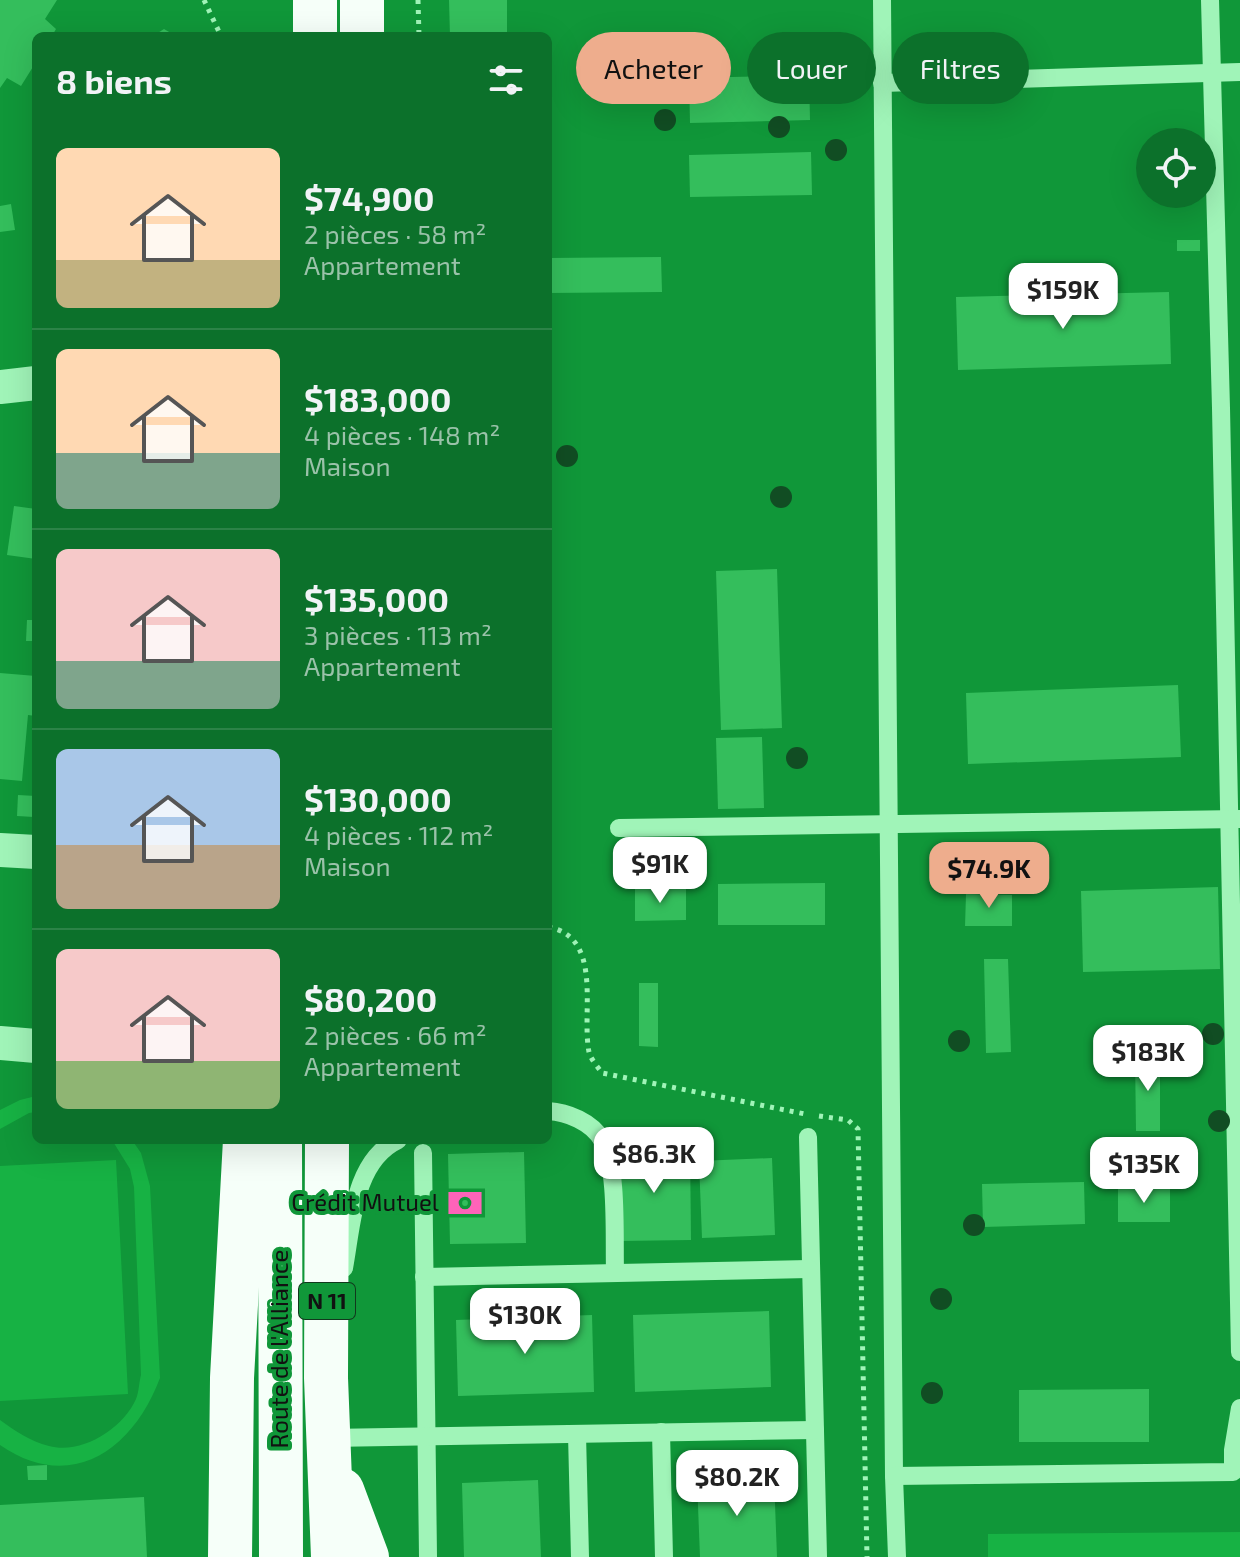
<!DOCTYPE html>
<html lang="fr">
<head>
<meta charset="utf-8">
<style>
	body { margin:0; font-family:"Exo 2",sans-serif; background:#1a7937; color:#f1f3f6; height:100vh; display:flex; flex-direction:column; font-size:30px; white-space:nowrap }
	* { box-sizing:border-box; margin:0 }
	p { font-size:26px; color:#9ac2a9 }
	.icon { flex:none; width:44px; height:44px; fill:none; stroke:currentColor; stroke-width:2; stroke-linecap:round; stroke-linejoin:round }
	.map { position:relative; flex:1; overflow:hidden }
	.sheet { position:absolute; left:32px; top:32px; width:520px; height:1112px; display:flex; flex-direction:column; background:#0c712b; border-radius:12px; box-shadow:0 8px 32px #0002 }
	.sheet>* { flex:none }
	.hud { position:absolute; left:576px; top:32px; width:544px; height:72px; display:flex; gap:16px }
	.tools { position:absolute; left:1136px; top:128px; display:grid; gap:16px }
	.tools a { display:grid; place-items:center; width:80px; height:80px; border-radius:50%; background:#0c712b; box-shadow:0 8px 32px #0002; font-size:40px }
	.price { position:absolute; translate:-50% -68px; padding:0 18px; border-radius:16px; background:#fff; color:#222; font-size:26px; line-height:52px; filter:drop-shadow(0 2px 4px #0008) }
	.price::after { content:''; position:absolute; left:50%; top:48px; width:24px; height:18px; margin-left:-12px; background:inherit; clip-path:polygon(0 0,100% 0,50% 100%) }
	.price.on { background:#eead8d; color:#111 }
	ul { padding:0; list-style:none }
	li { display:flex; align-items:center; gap:24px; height:200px; padding:0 24px }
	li+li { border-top:2px solid #2c8347 }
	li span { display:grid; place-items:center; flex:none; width:224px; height:160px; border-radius:12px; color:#555 }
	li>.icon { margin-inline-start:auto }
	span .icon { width:96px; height:96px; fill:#fffc; stroke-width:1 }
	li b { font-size:34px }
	h2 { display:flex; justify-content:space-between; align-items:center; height:96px; padding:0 24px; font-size:34px }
	.tag { padding:0 28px; border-radius:36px; background:#0c712b; box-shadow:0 8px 32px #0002; font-size:28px; line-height:72px }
	.tag.on { background:#eead8d; color:#111 }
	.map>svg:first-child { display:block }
</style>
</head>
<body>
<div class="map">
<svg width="1240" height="1557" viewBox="0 0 1240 1557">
	<rect width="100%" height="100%" fill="#109739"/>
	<g fill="#17b244">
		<polygon points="36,1096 36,1112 29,1113 0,1129 0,1110 20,1100"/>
		<path d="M112 1140H132L141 1153 150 1186 160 1378C133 1450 71 1494 0 1445V1420C15 1431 30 1441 49 1446 81 1455 123 1429 136 1399 139 1392 139 1382 141 1375L134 1187 130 1169Z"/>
		<polygon points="116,1160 128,1394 0,1401 0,1166"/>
		<polygon points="1240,1532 1240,1557 988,1557 988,1534"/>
	</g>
	<g fill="#34be5c">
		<polygon points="0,0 57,0 45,19 56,29 52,36 36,36 36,62 21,86 7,78 0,88"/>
		<polygon points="449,0 507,0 507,36 450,36"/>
		<polygon points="164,29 176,36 153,36"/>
		<polygon points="809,75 810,120 690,123 689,78"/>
		<polygon points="811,152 812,195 690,197 689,155"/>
		<polygon points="11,204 15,230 0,232 0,206"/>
		<rect x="1177" y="240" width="23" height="11"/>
		<polygon points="661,257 662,292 548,293 548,258"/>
		<polygon points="1169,292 1171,364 958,370 956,297"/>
		<polygon points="14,506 36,509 36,559 7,555"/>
		<polygon points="777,569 782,728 721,730 716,571"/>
		<polygon points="27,620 36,620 36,641 26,641"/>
		<polygon points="0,673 36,676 36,716 28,715 22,781 0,779"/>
		<polygon points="1178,685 1181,757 968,764 966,693"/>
		<polygon points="762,737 764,808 718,809 716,738"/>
		<polygon points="18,795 36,796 34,817 17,816"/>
		<polygon points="825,883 825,925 718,925 718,884"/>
		<polygon points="1218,887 1220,969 1083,972 1081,891"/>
		<polygon points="635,889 686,889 686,920 635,921"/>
		<polygon points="966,894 1012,895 1012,926 965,926"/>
		<polygon points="984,959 1008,959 1011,1052 986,1053"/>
		<polygon points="639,983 658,983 658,1047 639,1046"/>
		<polygon points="1135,1055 1160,1055 1160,1131 1136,1131"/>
		<polygon points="690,1149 691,1240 619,1241 617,1151"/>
		<polygon points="524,1152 526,1243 450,1244 448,1154"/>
		<polygon points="772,1158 775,1235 702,1238 699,1161"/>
		<polygon points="1084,1182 1085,1224 983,1227 982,1184"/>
		<rect x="1118" y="1188" width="52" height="34"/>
		<polygon points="769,1311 771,1387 635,1392 633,1315"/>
		<polygon points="592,1315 594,1392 458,1396 456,1320"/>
		<polygon points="1149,1389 1149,1442 1019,1442 1019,1390"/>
		<polygon points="47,1465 47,1480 28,1480 27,1466"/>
		<polygon points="774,1477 777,1557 700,1557 697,1480"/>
		<polygon points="538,1480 541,1557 464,1557 462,1483"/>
		<polygon points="144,1497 147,1557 0,1557 0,1505"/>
	</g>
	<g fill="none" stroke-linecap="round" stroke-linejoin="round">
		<g stroke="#a0f4b8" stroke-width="5" stroke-dasharray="4 6" stroke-linecap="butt">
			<polyline points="204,0 221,36"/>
			<polyline points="418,0 419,36"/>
			<path d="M548 927C604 937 581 1012 589 1052 591 1060 598 1067 602 1073L805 1114"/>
			<polyline points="819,1116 848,1120 858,1129 867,1557"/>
		</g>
		<g stroke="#a0f4b8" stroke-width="18">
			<polyline points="882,0 894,1476 897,1557"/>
			<polyline points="1210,0 1221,408 1240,1352"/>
			<polyline points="882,83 1240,72"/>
			<polyline points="619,828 1240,819"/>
			<path d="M548 1111C567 1112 592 1122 602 1140 618 1166 614 1239 615 1271"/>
			<polyline points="808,1137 818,1557"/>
			<polyline points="423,1153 428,1557"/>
			<path d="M344 1268C352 1226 353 1161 398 1140"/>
			<polyline points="424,1277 809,1269"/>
			<polyline points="661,1432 664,1557"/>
			<polyline points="577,1434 580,1557"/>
			<polyline points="329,1438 815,1430"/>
			<polyline points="894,1476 1233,1472 1233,1450 1240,1408"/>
		</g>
		<g stroke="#a0f4b8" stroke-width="34">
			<polyline points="0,387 36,383"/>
			<polyline points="0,850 36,852"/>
			<polyline points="0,1043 36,1046"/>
		</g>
		<g stroke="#f6fff9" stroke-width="44">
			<polyline points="315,0 315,36"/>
			<polyline points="362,0 362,36"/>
			<polyline points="280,1140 281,1557"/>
			<polyline points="327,1140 326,1378 333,1557"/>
			<polyline points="342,1490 367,1557"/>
			<polyline points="230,1557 232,1378 245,1140"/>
		</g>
	</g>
	<g fill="#114d23">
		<circle cx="665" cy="120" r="11"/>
		<circle cx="779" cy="127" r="11"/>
		<circle cx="836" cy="150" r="11"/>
		<circle cx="567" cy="456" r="11"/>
		<circle cx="781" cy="497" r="11"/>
		<circle cx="797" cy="758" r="11"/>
		<circle cx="1213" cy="1034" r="11"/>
		<circle cx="959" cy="1041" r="11"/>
		<circle cx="1219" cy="1121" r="11"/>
		<circle cx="974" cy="1225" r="11"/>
		<circle cx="941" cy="1299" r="11"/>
		<circle cx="932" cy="1393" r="11"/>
	</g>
	<defs>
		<g id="bank-bare" transform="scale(2.76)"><path d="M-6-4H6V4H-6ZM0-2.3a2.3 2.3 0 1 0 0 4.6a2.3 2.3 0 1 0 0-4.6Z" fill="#ff63b9" stroke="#109739" stroke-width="2.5" paint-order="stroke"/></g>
	</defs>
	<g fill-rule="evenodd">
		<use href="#bank-bare" x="465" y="1203"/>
	</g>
	<g text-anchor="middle" stroke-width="8" stroke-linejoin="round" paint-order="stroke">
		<rect fill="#109739" stroke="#11391d" stroke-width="2" x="299" y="1283" width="56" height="36" rx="6"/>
		<g font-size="22" font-weight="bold" fill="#111">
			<text x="327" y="1309">N 11</text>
		</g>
		<g font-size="24" fill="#111" stroke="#109739" text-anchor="end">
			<text x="439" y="1211">Crédit Mutuel</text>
		</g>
		<g font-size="24" fill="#111" stroke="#109739">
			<text transform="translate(280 1349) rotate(-90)" y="8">Route de l'Alliance</text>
		</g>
	</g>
</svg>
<div class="tools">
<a><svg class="icon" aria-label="locate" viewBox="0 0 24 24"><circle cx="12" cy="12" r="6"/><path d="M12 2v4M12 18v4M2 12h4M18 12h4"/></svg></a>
</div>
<b class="price" style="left:1063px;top:331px">$159K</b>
<b class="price" style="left:660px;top:905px">$91K</b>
<b class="price on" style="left:989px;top:910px">$74.9K</b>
<b class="price" style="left:1148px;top:1093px">$183K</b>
<b class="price" style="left:654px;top:1195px">$86.3K</b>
<b class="price" style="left:1144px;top:1205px">$135K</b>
<b class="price" style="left:525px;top:1356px">$130K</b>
<b class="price" style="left:737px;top:1518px">$80.2K</b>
<div class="hud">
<a class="tag on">Acheter</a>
<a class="tag">Louer</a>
<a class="tag">Filtres</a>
</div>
<section class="sheet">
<h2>8 biens<svg class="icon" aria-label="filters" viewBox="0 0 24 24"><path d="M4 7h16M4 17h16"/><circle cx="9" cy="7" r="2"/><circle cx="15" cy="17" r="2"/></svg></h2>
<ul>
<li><span style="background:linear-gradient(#ffd9b3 70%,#c2b280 0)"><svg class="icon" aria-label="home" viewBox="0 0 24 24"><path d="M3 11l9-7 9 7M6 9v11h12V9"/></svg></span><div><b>$74,900</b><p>2 pièces · 58 m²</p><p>Appartement</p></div></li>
<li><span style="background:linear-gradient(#ffd9b3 65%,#7fa58c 0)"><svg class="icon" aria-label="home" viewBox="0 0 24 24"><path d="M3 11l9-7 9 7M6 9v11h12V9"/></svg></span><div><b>$183,000</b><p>4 pièces · 148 m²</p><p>Maison</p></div></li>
<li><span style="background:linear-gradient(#f6c9c9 70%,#7fa58c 0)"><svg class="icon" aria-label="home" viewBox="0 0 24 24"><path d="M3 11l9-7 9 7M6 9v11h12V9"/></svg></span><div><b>$135,000</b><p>3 pièces · 113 m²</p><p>Appartement</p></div></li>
<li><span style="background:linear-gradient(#a9c7e8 60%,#b9a48a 0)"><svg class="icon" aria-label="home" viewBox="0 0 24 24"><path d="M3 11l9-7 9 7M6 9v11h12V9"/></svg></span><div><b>$130,000</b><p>4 pièces · 112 m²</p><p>Maison</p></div></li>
<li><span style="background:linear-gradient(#f6c9c9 70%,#8fb573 0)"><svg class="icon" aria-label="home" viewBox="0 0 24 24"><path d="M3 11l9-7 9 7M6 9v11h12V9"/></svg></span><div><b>$80,200</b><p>2 pièces · 66 m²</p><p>Appartement</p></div></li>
</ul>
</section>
</div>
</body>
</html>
